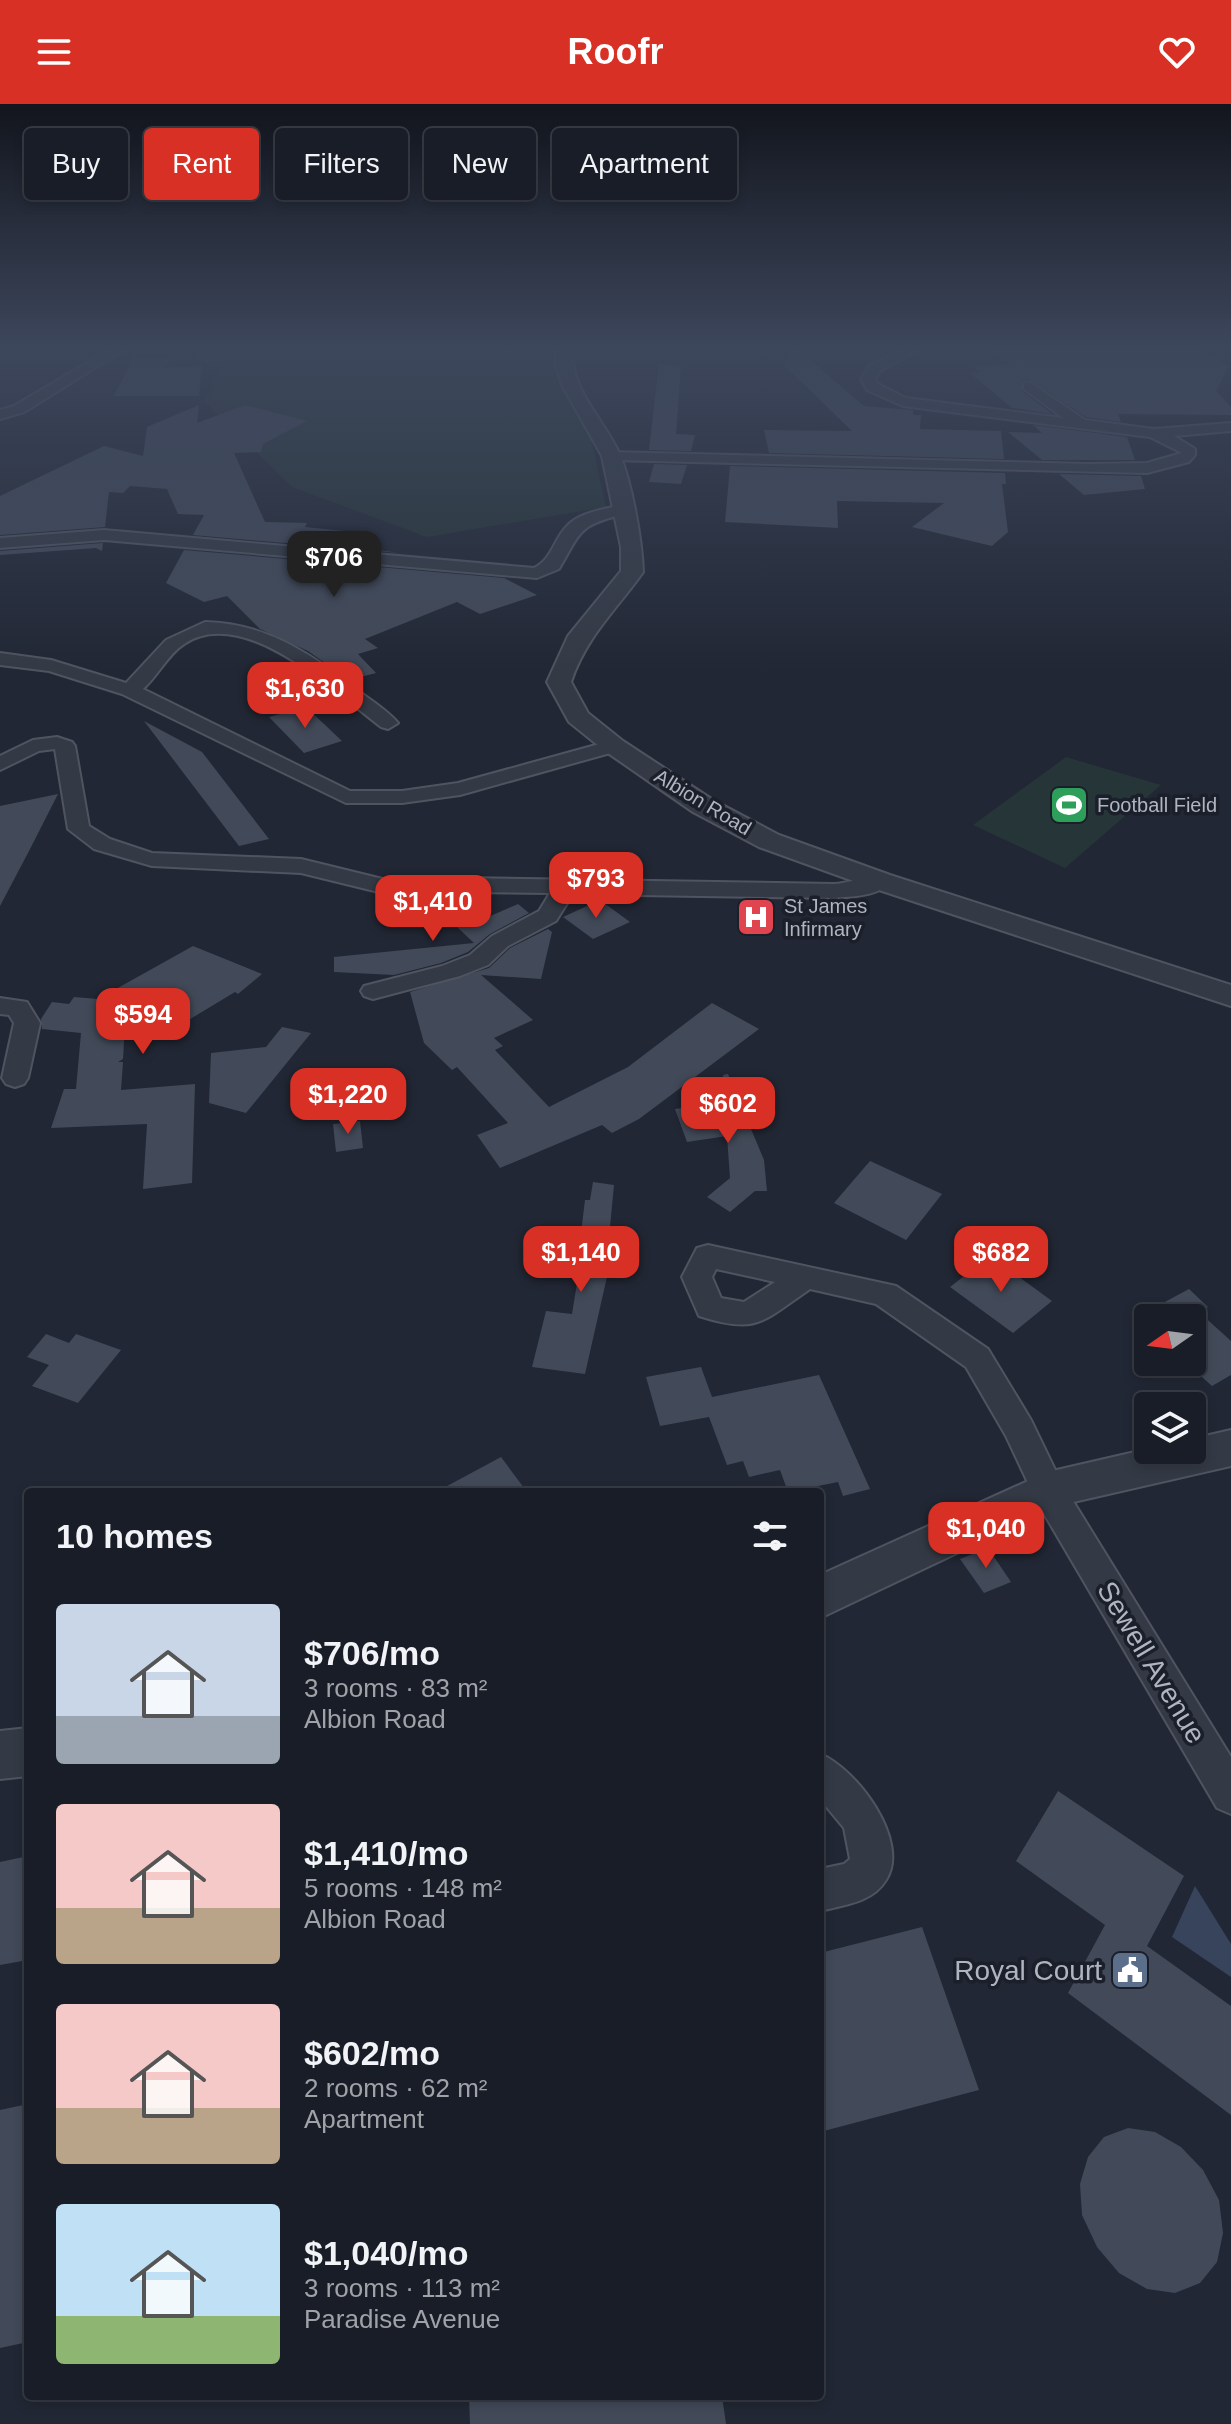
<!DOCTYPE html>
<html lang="en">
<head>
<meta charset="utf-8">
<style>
	body { margin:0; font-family:Arial,sans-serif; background:#22262f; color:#f1f3f6; height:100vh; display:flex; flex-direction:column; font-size:30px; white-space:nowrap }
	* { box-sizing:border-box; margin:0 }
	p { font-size:26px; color:#9fa2a7 }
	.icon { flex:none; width:44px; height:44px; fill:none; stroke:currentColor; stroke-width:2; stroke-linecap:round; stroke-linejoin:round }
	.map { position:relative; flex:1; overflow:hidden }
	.details { position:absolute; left:24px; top:1384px; width:800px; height:912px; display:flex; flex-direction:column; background:#191d27; border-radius:8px; box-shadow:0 4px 12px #0003,0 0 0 2px #373b44 }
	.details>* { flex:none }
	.top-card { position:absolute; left:24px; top:24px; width:800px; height:72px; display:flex; gap:16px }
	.needle { width:52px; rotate:256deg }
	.tools { position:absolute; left:1134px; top:1200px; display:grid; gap:16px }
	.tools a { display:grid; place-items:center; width:72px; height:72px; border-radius:8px; background:#191d27; box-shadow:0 4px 12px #0003,0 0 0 2px #373b44; font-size:40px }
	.price { position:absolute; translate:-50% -68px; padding:0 18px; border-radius:16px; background:#d93025; color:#fff; font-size:26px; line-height:52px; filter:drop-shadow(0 2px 4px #0008) }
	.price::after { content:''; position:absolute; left:50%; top:48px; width:24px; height:18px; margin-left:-12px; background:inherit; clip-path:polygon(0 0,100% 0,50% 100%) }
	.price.selected { background:#222; color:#fff }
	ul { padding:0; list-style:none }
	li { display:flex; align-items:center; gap:24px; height:200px; padding:0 32px }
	li span { display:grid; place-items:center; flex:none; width:224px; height:160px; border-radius:8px; color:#555 }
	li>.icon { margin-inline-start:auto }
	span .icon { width:96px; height:96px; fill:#fffc; stroke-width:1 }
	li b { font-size:34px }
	h2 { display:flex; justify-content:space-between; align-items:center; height:96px; padding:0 32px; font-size:34px }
	.tag { padding:0 28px; border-radius:8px; background:#191d27; box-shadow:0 4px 12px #0003,0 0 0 2px #373b44; font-size:28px; line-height:72px }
	.tag.selected { background:#d93025; color:#fff }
	header { display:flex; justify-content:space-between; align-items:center; height:104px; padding:0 32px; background:#d93025; color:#fff; font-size:36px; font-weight:600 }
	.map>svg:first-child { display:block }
</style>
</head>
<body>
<header><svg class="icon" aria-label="menu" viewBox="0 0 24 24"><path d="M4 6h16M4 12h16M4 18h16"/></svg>Roofr<svg class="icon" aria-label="heart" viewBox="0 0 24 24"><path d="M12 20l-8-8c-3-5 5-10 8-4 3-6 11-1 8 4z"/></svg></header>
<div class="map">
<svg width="1231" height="2320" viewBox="0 0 1231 2320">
	<rect width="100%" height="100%" fill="#212734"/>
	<g fill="#263538">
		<polygon points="204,244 571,244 606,403 427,433 292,383 203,296 213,284 219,262 193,256"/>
		<polygon points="1066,653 1161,681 1065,764 973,721"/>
	</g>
	<polygon fill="#38435c" points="1195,1782 1231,1840 1231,1873 1172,1833"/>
	<g fill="#424a59">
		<polygon points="796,244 864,302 913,306 913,311 921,311 920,325 1001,327 1004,355 769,349 764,326 852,327 782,259"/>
		<polygon points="990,244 1196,244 1229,263 1216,287 1231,303 1231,311 1118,310 1121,318 1086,313 1028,275 1022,277 1022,287 1052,310 1012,304 970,269 980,268 973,263 1010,260"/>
		<polygon points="133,254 171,254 163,264 202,262 199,292 114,292"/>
		<polygon points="659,260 681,262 676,330 695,331 691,347 649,346"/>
		<polygon points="199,301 197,319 245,301 307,317 263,340 261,348 234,349 265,418 307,419 305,423 354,428 342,441 400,449 193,431 204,411 178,410 167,385 130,382 123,389 109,388 105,423 0,431 0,392 104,342 143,352 147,323"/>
		<polygon points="1033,321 1127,333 1135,356 1042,356 1008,328 1042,329"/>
		<polygon points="654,360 687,361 681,380 649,378"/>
		<polygon points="730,362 1005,369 1006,380 1002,380 1008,428 992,442 912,423 944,399 837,397 838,424 725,418"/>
		<polygon points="1059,370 1141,372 1145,385 1084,391"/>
		<polygon points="103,439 102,447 96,444 0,451 0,447"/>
		<polygon points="184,446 504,474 537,491 480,510 457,498 365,535 378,544 358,550 376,569 349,576 308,547 260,525 227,492 204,498 166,479"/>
		<polygon points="306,603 342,637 304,649 269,613"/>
		<polygon points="144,617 202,648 269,735 239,742"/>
		<polygon points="58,690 29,747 0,802 0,702"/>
		<polygon points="469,796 488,813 518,800 529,809 490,830 468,848 441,859 394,871 334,868 334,853 474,839 440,807"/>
		<polygon points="600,796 630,818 593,835 563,813"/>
		<polygon points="548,825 552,828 541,875 481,871 533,916 494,934 503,942 495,946 549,1003 628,963 712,899 759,925 639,1015 612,1029 602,1021 500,1064 477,1031 508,1019 457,963 452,966 424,939 410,888 489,864 510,844"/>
		<polygon points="193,842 262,870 238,890 235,888 172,926 166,922 159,926 126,904 123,955 118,958 123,958 121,986 195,980 192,1079 143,1085 147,1020 51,1024 64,985 76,985 81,929 42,925 41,915 52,898 69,900 74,893 98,895"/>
		<polygon points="282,923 311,929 246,1009 209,999 211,949 266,943"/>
		<polygon points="728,970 764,1056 767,1087 755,1087 730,1108 707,1093 730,1074 727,1032 687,1038 675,1005 725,998 723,971"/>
		<polygon points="360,1017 363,1044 336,1048 333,1020"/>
		<polygon points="870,1057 942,1090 906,1136 834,1099"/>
		<polygon points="593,1078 614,1081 606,1164 609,1164 585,1270 532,1263 546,1207 572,1210 585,1130 581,1129 585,1096 590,1096"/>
		<polygon points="990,1152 1052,1197 1013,1229 950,1183"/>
		<polygon points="1189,1185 1208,1203 1199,1208 1231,1237 1231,1271 1212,1282 1192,1264 1192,1212 1135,1214"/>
		<polygon points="46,1230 69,1239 76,1230 121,1246 78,1299 32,1282 49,1261 27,1253"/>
		<polygon points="701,1263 712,1293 819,1271 870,1385 843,1392 838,1378 788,1388 780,1366 749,1373 743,1357 727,1361 709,1313 660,1322 646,1273"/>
		<polygon points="501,1353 527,1388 436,1388"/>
		<polygon points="988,1444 1011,1478 984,1489 960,1455"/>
		<polygon points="1058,1687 1184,1772 1147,1842 1231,1902 1231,2011 1068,1889 1105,1821 1016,1757"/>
		<polygon points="28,1752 28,1856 0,1861 0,1758"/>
		<polygon points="922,1823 979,1986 820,2028 820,1849"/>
		<polygon points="28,2000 28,2238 0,2244 0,2006"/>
		<polygon points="1128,2024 1155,2028 1181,2043 1203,2066 1219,2096 1223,2129 1217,2158 1200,2179 1175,2189 1147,2185 1119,2169 1097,2143 1082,2111 1080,2080 1088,2053 1104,2033"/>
		<polygon points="469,2292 722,2292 726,2320 470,2320"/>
	</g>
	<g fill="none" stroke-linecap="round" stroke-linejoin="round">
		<g stroke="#4f5460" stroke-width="4">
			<g id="minor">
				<polygon points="112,244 127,244 24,308 0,315 0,306 14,302"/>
				<polygon points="906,244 921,244 880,267 875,275 878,280 906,294 1063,314 1024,285 1024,279 1029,278 1085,316 1154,325 1231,319 1231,327 1174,332 1195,345 1195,351 1189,358 1147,369 611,356 604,352 611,348 1088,360 1147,359 1182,349 1150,333 903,302 867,286 861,275 870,261"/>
				<path d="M621 401 629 406 627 409C578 422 583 424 559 465L537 474 104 436 0 444V434L104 426 534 464C552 455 553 437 566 423 579 408 603 406 621 401Z"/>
				<path d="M205 518C266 519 313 551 360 588 372 597 388 607 398 619L388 625 381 623C335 588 244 500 184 540 167 551 158 572 143 585L350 687H402L458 679 614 636 624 642 621 646 460 691 402 699H346L122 590 49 567 0 561V549L51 556 126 579 166 536Z"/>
				<path d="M57 633 72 638 75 642 89 722 110 735 152 749 301 755 403 780 462 774 834 780C850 779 875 769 888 772L891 777C878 793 853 792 834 794L573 790 556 817 508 842 488 861 460 872 373 895 364 892 361 887 364 882 442 862 470 851 492 832 539 807 550 789 462 788 403 794 301 769 152 762 94 745 68 725 55 645 39 647 0 666V652L33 636Z"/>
				<polygon points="0,894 27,898 40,919 28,974 24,980 15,983 6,980 2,974 14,919 9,911 0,910"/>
				<path d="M708 1141 896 1182 988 1245 1031 1316 1060 1376 1231 1653V1710L1217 1704 1036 1396 1006 1332 966 1263 876 1200 810 1185C763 1217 758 1231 699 1212L682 1173 697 1144ZM716 1165 775 1178 744 1198 721 1194 712 1173Z"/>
				<path d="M820 1650C856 1664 911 1737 886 1776 872 1799 843 1801 820 1807V1765L844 1760 850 1755 844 1724 820 1695Z"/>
			</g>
		</g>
		<g stroke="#4f5460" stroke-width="4">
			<g id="tertiary">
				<path d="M557 244H573C568 284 605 316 620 351 632 380 642 436 643 468 616 506 586 533 571 578L588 609 623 637 713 696 779 731 890 771 1231 881V902L870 783 759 743 693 708 605 647 569 618 547 578 568 532 621 467V443L602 352 562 281 555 259Z"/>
				<polygon points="1231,1326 1231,1362 1056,1402 820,1514 820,1471 1048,1368 1148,1345 1192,1346 1192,1335"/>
				<polygon points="28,1624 28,1672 0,1675 0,1627"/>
			</g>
		</g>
		<use href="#minor" fill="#343a45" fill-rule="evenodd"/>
		<use href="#tertiary" fill="#343a45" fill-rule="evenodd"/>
	</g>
	<linearGradient id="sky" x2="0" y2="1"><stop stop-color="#12151d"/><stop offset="0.43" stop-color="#3d475c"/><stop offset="1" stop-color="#3d475c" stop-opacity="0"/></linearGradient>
	<rect width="1231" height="568" fill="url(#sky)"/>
	<defs>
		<g id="stadium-square" transform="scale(2)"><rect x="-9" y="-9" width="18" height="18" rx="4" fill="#2e9e5b" stroke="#1a1f29"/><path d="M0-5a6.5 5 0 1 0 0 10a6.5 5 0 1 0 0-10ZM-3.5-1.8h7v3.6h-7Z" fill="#fff"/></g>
		<g id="hospital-square" transform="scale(2)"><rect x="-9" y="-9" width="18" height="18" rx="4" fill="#e0444e" stroke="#1a1f29"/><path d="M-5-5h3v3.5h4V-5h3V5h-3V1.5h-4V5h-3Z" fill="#fff"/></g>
		<g id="civic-square" transform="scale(2)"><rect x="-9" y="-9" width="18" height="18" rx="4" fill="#5c6f8a" stroke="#1a1f29"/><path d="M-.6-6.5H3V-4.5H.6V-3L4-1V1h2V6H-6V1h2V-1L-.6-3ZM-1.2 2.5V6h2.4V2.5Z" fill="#fff"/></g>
	</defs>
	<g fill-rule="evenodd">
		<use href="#stadium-square" x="1069" y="701"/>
		<use href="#hospital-square" x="756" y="813"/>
		<use href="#civic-square" x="1130" y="1866"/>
	</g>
	<g text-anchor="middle" stroke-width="7" stroke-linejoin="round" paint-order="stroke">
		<g font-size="20" fill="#aeb4c2" stroke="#1a1f29">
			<text transform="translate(703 698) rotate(31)" y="7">Albion Road</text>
		</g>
		<g font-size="20" fill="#aeb4c2" stroke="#1a1f29" text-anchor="start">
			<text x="1097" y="708">Football Field</text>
			<text x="784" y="809">St James<tspan x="784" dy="23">Infirmary</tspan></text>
		</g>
		<g font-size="28" fill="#aeb4c2" stroke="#1a1f29">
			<text transform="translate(1152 1558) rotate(59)" y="10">Sewell Avenue</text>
		</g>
		<g font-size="28" fill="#aeb4c2" stroke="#1a1f29" text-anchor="end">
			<text x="1102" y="1876">Royal Court</text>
		</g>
	</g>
</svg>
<div class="tools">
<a><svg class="needle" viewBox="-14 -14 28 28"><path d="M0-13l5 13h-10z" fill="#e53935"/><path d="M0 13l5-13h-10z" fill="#9fa2a7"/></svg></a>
<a><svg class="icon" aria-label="layers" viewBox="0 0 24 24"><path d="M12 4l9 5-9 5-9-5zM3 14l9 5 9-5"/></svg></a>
</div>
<b class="price selected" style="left:334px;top:495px">$706</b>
<b class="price" style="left:305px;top:626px">$1,630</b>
<b class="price" style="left:596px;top:816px">$793</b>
<b class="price" style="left:433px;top:839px">$1,410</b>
<b class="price" style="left:143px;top:952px">$594</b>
<b class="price" style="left:348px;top:1032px">$1,220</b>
<b class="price" style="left:728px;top:1041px">$602</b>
<b class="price" style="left:581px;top:1190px">$1,140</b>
<b class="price" style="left:1001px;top:1190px">$682</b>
<b class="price" style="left:986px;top:1466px">$1,040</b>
<div class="top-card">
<a class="tag">Buy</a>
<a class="tag selected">Rent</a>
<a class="tag">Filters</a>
<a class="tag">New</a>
<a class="tag">Apartment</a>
</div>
<section class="details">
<h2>10 homes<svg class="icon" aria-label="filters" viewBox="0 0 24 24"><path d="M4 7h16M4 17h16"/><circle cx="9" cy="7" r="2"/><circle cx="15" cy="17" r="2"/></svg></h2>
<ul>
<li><span style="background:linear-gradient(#c9d6e8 70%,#9aa5b1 0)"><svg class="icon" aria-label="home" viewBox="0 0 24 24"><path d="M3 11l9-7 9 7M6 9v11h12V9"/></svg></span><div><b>$706/mo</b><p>3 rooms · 83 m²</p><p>Albion Road</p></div></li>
<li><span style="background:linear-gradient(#f6c9c9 65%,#b9a48a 0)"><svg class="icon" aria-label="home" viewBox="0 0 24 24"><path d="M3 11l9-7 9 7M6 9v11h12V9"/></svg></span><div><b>$1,410/mo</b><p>5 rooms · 148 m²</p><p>Albion Road</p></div></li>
<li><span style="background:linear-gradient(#f6c9c9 65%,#b9a48a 0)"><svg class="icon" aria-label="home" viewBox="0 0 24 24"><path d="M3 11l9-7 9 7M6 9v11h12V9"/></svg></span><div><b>$602/mo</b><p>2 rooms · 62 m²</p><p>Apartment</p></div></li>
<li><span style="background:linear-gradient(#bfe0f5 70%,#8fb573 0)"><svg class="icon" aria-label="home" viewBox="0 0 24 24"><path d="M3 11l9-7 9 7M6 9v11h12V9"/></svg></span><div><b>$1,040/mo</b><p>3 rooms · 113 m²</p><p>Paradise Avenue</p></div></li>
</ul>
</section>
</div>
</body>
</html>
